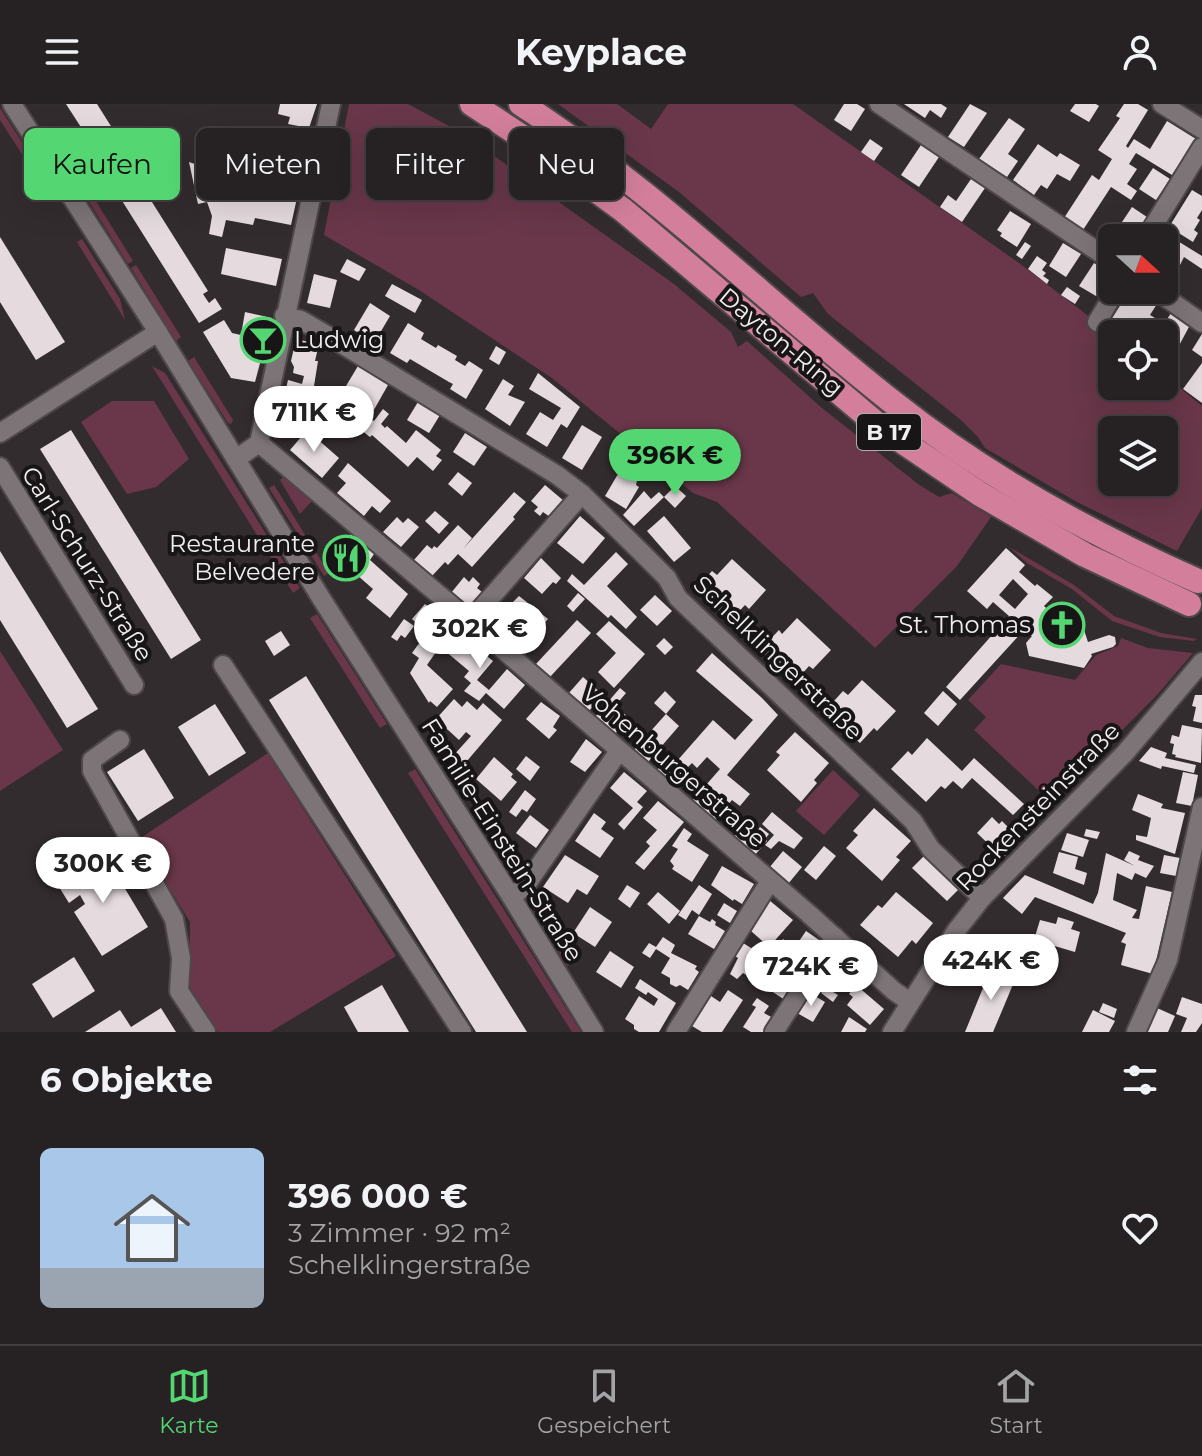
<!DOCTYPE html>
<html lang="de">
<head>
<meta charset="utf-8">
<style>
	body { margin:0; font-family:Montserrat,sans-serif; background:#322e2f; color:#f1f3f6; height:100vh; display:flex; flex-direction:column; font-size:30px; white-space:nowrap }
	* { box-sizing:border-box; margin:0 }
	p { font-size:26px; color:#a4a3a5 }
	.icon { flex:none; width:44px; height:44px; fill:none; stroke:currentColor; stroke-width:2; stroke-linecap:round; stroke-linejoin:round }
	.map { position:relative; height:928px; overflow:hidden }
	.drawer { display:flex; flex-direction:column; background:#262122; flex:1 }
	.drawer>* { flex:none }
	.banner { position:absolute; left:24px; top:24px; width:800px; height:72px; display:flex; gap:16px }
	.needle { width:52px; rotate:111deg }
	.fabs { position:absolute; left:1098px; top:120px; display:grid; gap:16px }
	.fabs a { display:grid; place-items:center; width:80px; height:80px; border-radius:12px; background:#262122; box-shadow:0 8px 32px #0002,0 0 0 2px #423e40; font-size:40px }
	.price { position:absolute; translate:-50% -68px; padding:0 18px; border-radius:28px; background:#fff; color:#222; font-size:26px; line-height:52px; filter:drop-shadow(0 2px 4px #0008) }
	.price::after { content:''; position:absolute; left:50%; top:48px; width:24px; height:18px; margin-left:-12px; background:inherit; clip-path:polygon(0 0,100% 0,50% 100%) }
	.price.current { background:#54d672; color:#111 }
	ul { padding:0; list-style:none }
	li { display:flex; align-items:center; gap:24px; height:200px; padding:0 40px }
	li span { display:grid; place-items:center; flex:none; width:224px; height:160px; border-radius:12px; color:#555 }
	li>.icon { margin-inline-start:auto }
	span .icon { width:96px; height:96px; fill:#fffc; stroke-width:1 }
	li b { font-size:34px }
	h2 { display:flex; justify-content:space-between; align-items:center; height:96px; padding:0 40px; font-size:34px }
	.chip { padding:0 28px; border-radius:12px; background:#262122; box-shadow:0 8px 32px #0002,0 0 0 2px #423e40; font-size:28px; line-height:72px }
	.chip.current { background:#54d672; color:#111 }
	header { display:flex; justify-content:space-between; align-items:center; height:104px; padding:0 40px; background:#262122; font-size:36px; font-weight:700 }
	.menu { display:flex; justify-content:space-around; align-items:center; height:112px; border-top:2px solid #423e40; background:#262122; font-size:22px; color:#a4a3a5 }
	.menu a { display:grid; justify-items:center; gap:4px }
	.menu .current { color:#54d672 }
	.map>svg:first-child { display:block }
</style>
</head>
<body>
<header><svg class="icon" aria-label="menu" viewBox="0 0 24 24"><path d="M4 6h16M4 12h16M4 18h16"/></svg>Keyplace<svg class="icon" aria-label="person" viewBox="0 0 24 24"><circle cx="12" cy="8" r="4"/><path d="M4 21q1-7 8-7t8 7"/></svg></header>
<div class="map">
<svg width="1202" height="928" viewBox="0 0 1202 928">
	<rect width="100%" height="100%" fill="#332c2e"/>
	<g fill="#693749" fill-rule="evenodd">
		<polygon points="349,0 408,0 462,29 674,180 731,228 738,243 747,237 822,304 918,380 939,393 952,389 991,413 957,462 875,544 717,398 693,389 552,274 419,186 324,131"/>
		<path d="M558 0H617L651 25 668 0H793L1019 159 1112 230V282H1164V271L1202 302V404L1177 447 1077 398 985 344 978 333 961 316 828 210 813 189 801 193 679 88ZM1112 326H1164V378H1112Z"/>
		<polygon points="0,4 47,77 36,72 0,16"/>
		<polygon points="68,52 133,157 128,160 62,55"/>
		<polygon points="82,135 120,195 125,216 77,138"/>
		<polygon points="136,161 181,233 176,237 131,164"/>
		<polygon points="194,253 233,316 231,320 228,319 188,257"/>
		<polygon points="152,262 165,269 300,484 293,489"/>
		<polygon points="112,297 154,297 189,355 156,383 127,390 81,318"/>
		<polygon points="283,373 312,397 300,410 280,376"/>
		<polygon points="274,381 329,469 324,472 269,384"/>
		<polygon points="1009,443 1074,481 1114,512 1161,529 1197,535 1194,537 1160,533 1112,517 1072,485 1027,459"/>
		<polygon points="317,510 387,620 380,624 310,514"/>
		<polygon points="1121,534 1148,544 1193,549 1158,590 1051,698 974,626 986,613 968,596 1001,560 1075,576 1096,551 1118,542"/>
		<polygon points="0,547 63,646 0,687"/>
		<polygon points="268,649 396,852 270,928 218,928 189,882 190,818 139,735"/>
		<polygon points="415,665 581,928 572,928 408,669"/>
		<polygon points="833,666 860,691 824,731 796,707"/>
		<polygon points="532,792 572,858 567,862 530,800"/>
	</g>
	<g fill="#e5dbde" fill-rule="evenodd">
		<polygon points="66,0 97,0 145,76 140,79 208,187 203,190 209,199 215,194 222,205 199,219 119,92 124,90"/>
		<polygon points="280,0 317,0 309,24 288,20 290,13 278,10"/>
		<polygon points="844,0 857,0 865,5 851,27 834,16"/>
		<polygon points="904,0 941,0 947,4 941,14 930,6 925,14"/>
		<polygon points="970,0 987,9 964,43 948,33"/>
		<polygon points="1075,0 1096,0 1099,2 1089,18 1070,7"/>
		<polygon points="1124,0 1138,0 1148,6 1126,42 1128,44 1134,35 1150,45 1167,17 1196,35 1172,71 1136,49 1129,60 1137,65 1127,80 1137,87 1131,96 1111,83 1083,126 1064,114 1092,71 1099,76 1112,55 1098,46 1120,14 1116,12"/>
		<polygon points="1009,14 1025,25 1008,50 1018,57 1007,73 979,55"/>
		<polygon points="870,35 883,44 874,57 861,48"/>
		<polygon points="280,37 306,43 302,63 275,57"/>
		<polygon points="1038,40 1057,53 1060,49 1080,61 1070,77 1057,70 1047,85 1041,81 1034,91 1013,76"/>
		<polygon points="921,41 939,53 919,83 901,71"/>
		<polygon points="189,58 258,82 257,85 286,89 285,93 297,94 291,121 255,114 253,121 226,116 222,133 209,130 212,112 207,98 198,100"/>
		<polygon points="1153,64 1170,75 1156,96 1139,85"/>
		<polygon points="971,75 985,84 962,118 940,103 948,91 956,97"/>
		<polygon points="1192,86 1202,92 1202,106 1197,114 1200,116 1194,126 1198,129 1193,138 1169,123"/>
		<polygon points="1132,103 1147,113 1134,134 1112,134 1112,146 1106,142"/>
		<polygon points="1010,107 1031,120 1017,143 1000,132 1002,129 997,126"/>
		<polygon points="0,133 65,238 36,256 0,198"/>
		<polygon points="1176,136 1202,152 1202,165 1184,153 1179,163 1170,157 1164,167 1164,140 1171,145"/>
		<polygon points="1025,138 1031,142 1022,155 1016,151"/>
		<polygon points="1063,139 1081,150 1066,173 1049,162"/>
		<polygon points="226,144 282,155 276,182 221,170"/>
		<polygon points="1037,152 1047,159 1042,166 1046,169 1043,172 1049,176 1047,180 1028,165"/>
		<polygon points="347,155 366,165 359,177 340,168"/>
		<polygon points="1094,159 1110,169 1096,192 1079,182"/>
		<polygon points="314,170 337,176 330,204 307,199"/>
		<polygon points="392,180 422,196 415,209 385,192"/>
		<polygon points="1067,183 1080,192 1075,200 1061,191"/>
		<polygon points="1130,186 1134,186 1157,200 1150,211 1155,214 1144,230 1126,230 1109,219"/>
		<polygon points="370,199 390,212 374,239 354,226"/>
		<polygon points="245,208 272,214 255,278 231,274 203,228 224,216 232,229 241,231"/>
		<polygon points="1171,209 1190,221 1174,251 1164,244 1165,227 1161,225"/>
		<polygon points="408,219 424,229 421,235 436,244 438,241 457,252 455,256 465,262 469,257 483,266 466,295 450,285 453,280 449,278 410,255 407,259 390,249"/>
		<polygon points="1202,230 1202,253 1192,246"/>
		<polygon points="296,235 313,239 312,243 318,244 315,257 318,257 314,282 311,282 307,298 299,296 289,327 277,323 288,276 302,280 304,272 293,269 294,263 291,257"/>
		<polygon points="496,242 506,248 499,261 489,255"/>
		<polygon points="1202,259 1202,299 1183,285"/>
		<polygon points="358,262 388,281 371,311 340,292"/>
		<polygon points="538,269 580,303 567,324 561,320 547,343 526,330 540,308 553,316 561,304 529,285"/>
		<polygon points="503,275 514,282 508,291 525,298 510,322 485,305"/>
		<polygon points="418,298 440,311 429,329 407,316"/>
		<polygon points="383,305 389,310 381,320 385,324 387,322 406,339 416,326 441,346 436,352 442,356 433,367 417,353 408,363 372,331 370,333 361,326 370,314 374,317"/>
		<polygon points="582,321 602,333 582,366 562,354"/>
		<polygon points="71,326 201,536 171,555 40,345"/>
		<polygon points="307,326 339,354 322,374 290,346"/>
		<polygon points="465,329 487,343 474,362 453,348"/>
		<polygon points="348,359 391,397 380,409 372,402 364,412 337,389 346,379 338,372"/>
		<polygon points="627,363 638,372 636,381 639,383 626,405 605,392 618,370 620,371"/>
		<polygon points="458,368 472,379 462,392 448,380"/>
		<polygon points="545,381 564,397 550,413 543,408 540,412 534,407 538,403 531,397"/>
		<polygon points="675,382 686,392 675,404 664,393"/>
		<polygon points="644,387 651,395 659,388 664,393 634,422 623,411"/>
		<polygon points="514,388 526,398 513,413 515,415 472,463 458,450 448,461 445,458 432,472 414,456 427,441 432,445 434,442 437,444 458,421 472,434 463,445"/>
		<polygon points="435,407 449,419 439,430 425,417"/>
		<polygon points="580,412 605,434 583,460 557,439"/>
		<polygon points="664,412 691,444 674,458 647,427"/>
		<polygon points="397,413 403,419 408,414 419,423 401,443 383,428"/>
		<polygon points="351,430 374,450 370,456 408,490 390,514 366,494 373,485 341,457 343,450 338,446"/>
		<path d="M1006 444 1025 461 1019 468 1035 482 1037 480 1053 493 1044 502 1052 510 1062 499 1076 502 1088 538 1109 531 1115 533 1116 540 1113 543 1091 550 1092 552 1084 564 1029 552 1026 539 1032 532 1023 527 960 596 946 583 1009 512 993 498 987 505 967 487ZM1013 475 1028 490 1015 505 999 491Z"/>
		<polygon points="0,447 98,605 67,624 0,516"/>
		<polygon points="616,448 628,460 607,482 637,513 626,525 611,511 608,514 567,477 572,470 584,481"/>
		<polygon points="541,454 561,474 556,480 553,478 542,490 524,474"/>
		<polygon points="732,455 766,486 749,505 745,501 730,517 695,486 712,467 717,471"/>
		<polygon points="464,473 469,478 473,473 480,480 477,484 482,488 469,504 451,489"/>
		<polygon points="578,489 585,495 573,508 567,502"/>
		<polygon points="655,491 672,507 657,522 640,506"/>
		<polygon points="519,492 548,515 541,523 513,498"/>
		<polygon points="504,498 521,512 503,533 486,518"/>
		<polygon points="425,500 441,514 427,529 412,515"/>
		<polygon points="797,514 831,546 813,565 809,562 795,578 760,546 779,526 782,530"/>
		<polygon points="404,515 414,522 405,534 401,531 397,537 391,533"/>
		<polygon points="577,516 591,529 549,574 535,561"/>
		<polygon points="609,517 645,550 614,584 598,568 616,549 596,530"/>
		<polygon points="452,524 493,557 477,576 489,586 507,565 525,581 504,605 486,589 479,597 464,587 471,579 464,573 469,567 438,541"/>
		<polygon points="281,527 290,541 274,552 265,537"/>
		<polygon points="423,534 438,545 427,561 453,585 437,603 430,597 429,599 410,569 419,554 412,549"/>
		<polygon points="664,534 673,543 665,551 656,542"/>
		<polygon points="712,549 762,594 778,611 727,671 750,690 740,702 732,696 715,716 692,697 720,665 707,653 697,664 692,659 686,665 690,668 675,685 656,667 670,651 677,657 713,616 735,636 753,616 696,567"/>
		<polygon points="306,572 408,737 527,928 476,928 346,720 269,596"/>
		<polygon points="583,573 603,591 588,608 568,590"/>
		<polygon points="862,576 896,607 877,627 874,624 860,639 825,607 843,587 848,591"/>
		<polygon points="620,584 626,589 615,602 629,614 615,630 595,613"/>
		<polygon points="665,587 676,598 666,610 654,599"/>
		<polygon points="943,587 957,600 938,622 924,609"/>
		<polygon points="1195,591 1202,591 1202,619 1193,617 1196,603 1192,602"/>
		<polygon points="454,595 462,603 467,597 477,606 483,599 502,616 461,664 453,652 471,632 466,628 459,636 436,615"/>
		<polygon points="541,598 560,612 553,623 557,626 549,635 526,615"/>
		<polygon points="215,600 246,649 209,672 178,623"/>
		<polygon points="666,610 679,622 647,659 633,647"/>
		<polygon points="1182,621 1202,625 1201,659 1175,653 1176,651 1172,650 1174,640 1170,639 1172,631 1179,633"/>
		<polygon points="795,628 829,659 814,676 817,679 801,698 767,666 780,651 776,648"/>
		<polygon points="927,634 962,667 974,654 1024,700 1013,711 972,674 962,685 953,677 945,685 941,682 926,698 891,665 908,647 912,651"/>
		<polygon points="586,635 602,648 585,668 570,658"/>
		<polygon points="1151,643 1167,649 1165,654 1196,661 1194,669 1162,662 1161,665 1139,657"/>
		<polygon points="144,645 174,694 138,717 107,668"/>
		<polygon points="526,652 540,663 530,677 516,665"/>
		<polygon points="494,653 513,670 511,673 517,678 501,697 476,675"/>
		<polygon points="624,668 647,687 637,698 643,703 624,726 618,720 633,704 610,684"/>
		<polygon points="1183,668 1198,671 1192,702 1176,699"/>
		<polygon points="525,686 536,695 527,708 522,705 516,713 509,708"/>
		<polygon points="1138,690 1163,700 1161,704 1185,709 1175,750 1136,736 1136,731 1147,733 1151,714 1132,706"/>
		<polygon points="658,697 684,718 644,766 635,759 650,742 646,738 657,726 643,714"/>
		<polygon points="874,704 911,737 896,753 900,756 882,777 846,744 858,731 853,727"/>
		<polygon points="772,708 803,734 794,745 779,737 771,745 765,741 774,731 762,720"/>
		<polygon points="594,709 606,718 601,725 614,734 600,754 575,737"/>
		<polygon points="530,711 549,726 536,744 516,729"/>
		<polygon points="992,713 999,720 1002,717 1015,730 1011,733 1017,739 1003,754 977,729"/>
		<polygon points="745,720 756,729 760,723 769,730 765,735 767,737 754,752 733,733"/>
		<polygon points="684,724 692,730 687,737 709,751 692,778 672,765 674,762 670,757 678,745 672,742"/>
		<polygon points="1086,725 1100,728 1097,735 1084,732"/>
		<polygon points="1067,729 1089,736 1083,753 1061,746"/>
		<polygon points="824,742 836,752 816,776 804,766"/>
		<polygon points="783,747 802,763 788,780 769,764"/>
		<polygon points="1129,747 1140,752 1138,756 1154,762 1146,774 1135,769 1132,776 1117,769 1113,796 1137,806 1132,814 1139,815 1146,782 1172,788 1153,870 1121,861 1126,840 1121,838 1126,829 1035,793 1022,810 1003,794 1025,771 1093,800 1098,789 1106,749 1135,762 1124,756"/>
		<polygon points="1059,748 1078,753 1075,765 1087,769 1084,781 1053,769"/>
		<polygon points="102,749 115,770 104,777 109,785 121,778 148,823 102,852 74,808 85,800 80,791 69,799 56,778"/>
		<polygon points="926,750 960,784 947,797 912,764"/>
		<polygon points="565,751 599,772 587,791 577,785 568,799 543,783"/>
		<polygon points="1164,751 1180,754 1176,772 1160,769"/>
		<polygon points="722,762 754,780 742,800 734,795 733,797 711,781"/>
		<polygon points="627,781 640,789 630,804 618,795"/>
		<polygon points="699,781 712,790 699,811 692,806 686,816 678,811"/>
		<polygon points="658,788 680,807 669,820 647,800"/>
		<polygon points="896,788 933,819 916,840 912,836 898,853 860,821 878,801 882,804"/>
		<polygon points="769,796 793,816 769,843 751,827"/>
		<polygon points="724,799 737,807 730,819 717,811"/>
		<polygon points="590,803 612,818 595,843 573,829"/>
		<polygon points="699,812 710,818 712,815 716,818 715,821 725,827 714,845 688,830"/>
		<polygon points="1058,813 1074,818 1071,825 1080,828 1075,848 1034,836 1040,816 1056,820"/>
		<polygon points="806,827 822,838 803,866 792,858 789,862 781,856 777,861 766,854 753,875 743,869 737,875 730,870 738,854 735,852 743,839 764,852 770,844 774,847 783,835 791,841 787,847 796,852 798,850 793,846"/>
		<polygon points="663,833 675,841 671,849 697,862 695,865 699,868 688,886 680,881 676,883 670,880 670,874 661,869 670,854 656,845 650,854 642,849 649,839 656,843"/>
		<polygon points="610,847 634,863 621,884 596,868"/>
		<polygon points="834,852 848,862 841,876 839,875 836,880 821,870"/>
		<polygon points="74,853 95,887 53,914 32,880"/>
		<polygon points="784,861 801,871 785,896 768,885"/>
		<polygon points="992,862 1016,873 1004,902 993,928 965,928"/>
		<polygon points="640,875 676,899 659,928 639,928 634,925 634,921 625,915 639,892 654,902 658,895 648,888 646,891 635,884"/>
		<polygon points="382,881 409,928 358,928 344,903"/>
		<polygon points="856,881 884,905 870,921 847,901 853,893 849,890"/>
		<polygon points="825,883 838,891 833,898 821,889"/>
		<polygon points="728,886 743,896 722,928 702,928 692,922 711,892 720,898"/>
		<polygon points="810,889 825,898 813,918 797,909"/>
		<polygon points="1182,893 1202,900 1202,919 1196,928 1181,928 1187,914 1176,910"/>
		<polygon points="757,894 769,902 764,909 773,914 763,928 751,928 743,923 756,903 752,901"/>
		<polygon points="1103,899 1117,905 1114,914 1099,908"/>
		<polygon points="161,904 176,928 85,928 120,906 131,923"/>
		<polygon points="1157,904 1175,912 1168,928 1146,928"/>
		<polygon points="1093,906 1115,917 1109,928 1082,928"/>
		<polygon points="849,913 867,925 865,928 841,928"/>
	</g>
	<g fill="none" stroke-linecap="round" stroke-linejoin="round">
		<g stroke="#4e484a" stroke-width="22">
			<g id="minor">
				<polyline points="12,0 158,228 321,494 512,794 594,928"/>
				<polyline points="879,0 1112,157"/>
				<polyline points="1162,0 1202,25"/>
				<polyline points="1146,134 1202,43"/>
				<polyline points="1155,186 1202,219"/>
				<polyline points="284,212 301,216 325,230 557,371 582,390 642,449 667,474 678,494 913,717 931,745 982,794"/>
				<polyline points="1097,218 1116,186"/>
				<polyline points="0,329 158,228"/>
				<polyline points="259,339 470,517 809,810 894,887 910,898"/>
				<polyline points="236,355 259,339 331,0"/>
				<polyline points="0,363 134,581"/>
				<polyline points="470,517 582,390"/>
				<polyline points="223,561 462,928"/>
				<polyline points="120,636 92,656 92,667 174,815 181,854 179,887 206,928"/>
				<polyline points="512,794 528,778 619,647"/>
				<polyline points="676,928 770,777"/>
				<polyline points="774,928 835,833"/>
				<polyline points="892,928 956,827 982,794 1125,649 1202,558"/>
				<polyline points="1136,928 1168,856 1202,703"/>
			</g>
		</g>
		<g stroke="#4e484a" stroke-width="28">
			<g id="trunk">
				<polyline points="472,0 521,32 623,106 878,321 980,390 1085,451 1189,500"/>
				<path d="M521 0C656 87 769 201 895 300 988 374 1091 430 1198 477"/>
			</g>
		</g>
		<use href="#minor" stroke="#7c7476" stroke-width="18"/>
		<use href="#trunk" stroke="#d37f9c" stroke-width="24"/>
	</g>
	<defs>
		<g id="bar-ring" transform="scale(2.3)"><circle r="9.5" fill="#181516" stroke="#54d672" stroke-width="1.5"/><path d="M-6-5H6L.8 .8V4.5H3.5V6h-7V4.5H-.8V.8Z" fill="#54d672"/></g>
		<g id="restaurant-ring" transform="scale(2.3)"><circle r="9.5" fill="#181516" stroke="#54d672" stroke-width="1.5"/><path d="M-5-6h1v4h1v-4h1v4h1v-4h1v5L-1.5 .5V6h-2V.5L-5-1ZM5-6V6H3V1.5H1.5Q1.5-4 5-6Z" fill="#54d672"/></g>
		<g id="church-ring" transform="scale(2.3)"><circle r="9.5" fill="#181516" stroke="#54d672" stroke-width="1.5"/><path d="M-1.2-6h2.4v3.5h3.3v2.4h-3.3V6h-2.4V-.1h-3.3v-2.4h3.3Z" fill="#54d672"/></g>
	</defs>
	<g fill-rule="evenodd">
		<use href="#bar-ring" x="263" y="236"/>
		<use href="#restaurant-ring" x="346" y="454"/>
		<use href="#church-ring" x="1062" y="521"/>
	</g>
	<g text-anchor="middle" stroke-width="8" stroke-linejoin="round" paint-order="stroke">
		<rect fill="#181516" stroke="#b1adae" stroke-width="2" x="857" y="310" width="64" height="36" rx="6"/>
		<g font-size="22" font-weight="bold" fill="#f2eeef">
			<text x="889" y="336">B 17</text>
		</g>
		<g font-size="24" fill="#f2eeef" stroke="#181516" text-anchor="end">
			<text x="294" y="244" text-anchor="start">Ludwig</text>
			<text x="315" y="448">Restaurante<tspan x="315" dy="28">Belvedere</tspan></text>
			<text x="1031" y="529">St. Thomas</text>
		</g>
		<g font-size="24" fill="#f2eeef" stroke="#181516">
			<text transform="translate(781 238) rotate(40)" y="8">Dayton-Ring</text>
			<text transform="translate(87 460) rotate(58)" y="8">Carl-Schurz-Straße</text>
			<text transform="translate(778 554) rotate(44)" y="8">Schelklingerstraße</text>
			<text transform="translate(674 662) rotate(41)" y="8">Vohenburgerstraße</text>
			<text transform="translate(1038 703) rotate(-46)" y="8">Rockensteinstraße</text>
			<text transform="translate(502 736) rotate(58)" y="8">Familie-Einstein-Straße</text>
		</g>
	</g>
</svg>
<div class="fabs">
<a><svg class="needle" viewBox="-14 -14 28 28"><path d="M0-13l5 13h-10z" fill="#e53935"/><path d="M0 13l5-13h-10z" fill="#a4a3a5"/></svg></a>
<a><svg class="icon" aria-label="locate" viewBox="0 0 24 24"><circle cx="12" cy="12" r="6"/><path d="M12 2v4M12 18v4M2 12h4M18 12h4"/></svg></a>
<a><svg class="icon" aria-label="layers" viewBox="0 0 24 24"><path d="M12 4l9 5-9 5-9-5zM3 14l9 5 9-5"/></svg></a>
</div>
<b class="price" style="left:314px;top:350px">711K €</b>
<b class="price current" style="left:675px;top:393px">396K €</b>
<b class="price" style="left:480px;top:566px">302K €</b>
<b class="price" style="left:103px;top:801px">300K €</b>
<b class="price" style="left:991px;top:898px">424K €</b>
<b class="price" style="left:811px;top:904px">724K €</b>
<div class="banner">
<a class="chip current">Kaufen</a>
<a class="chip">Mieten</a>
<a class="chip">Filter</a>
<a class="chip">Neu</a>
</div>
</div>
<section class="drawer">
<h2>6 Objekte<svg class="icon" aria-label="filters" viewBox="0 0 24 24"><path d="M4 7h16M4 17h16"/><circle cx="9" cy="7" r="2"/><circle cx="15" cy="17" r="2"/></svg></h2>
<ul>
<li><span style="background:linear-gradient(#a9c7e8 75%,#9aa5b1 0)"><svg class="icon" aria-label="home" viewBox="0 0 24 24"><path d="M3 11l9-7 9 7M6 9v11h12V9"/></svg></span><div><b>396 000 €</b><p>3 Zimmer · 92 m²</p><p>Schelklingerstraße</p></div><svg class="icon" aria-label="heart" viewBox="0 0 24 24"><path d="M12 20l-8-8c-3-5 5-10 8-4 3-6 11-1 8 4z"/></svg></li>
</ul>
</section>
<nav class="menu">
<a class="current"><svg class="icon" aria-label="map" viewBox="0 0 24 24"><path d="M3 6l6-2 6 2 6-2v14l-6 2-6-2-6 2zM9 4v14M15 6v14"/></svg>Karte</a>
<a><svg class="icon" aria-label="saved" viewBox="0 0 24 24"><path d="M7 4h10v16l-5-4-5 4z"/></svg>Gespeichert</a>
<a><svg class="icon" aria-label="home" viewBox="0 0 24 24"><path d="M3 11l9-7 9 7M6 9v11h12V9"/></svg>Start</a>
</nav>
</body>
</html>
